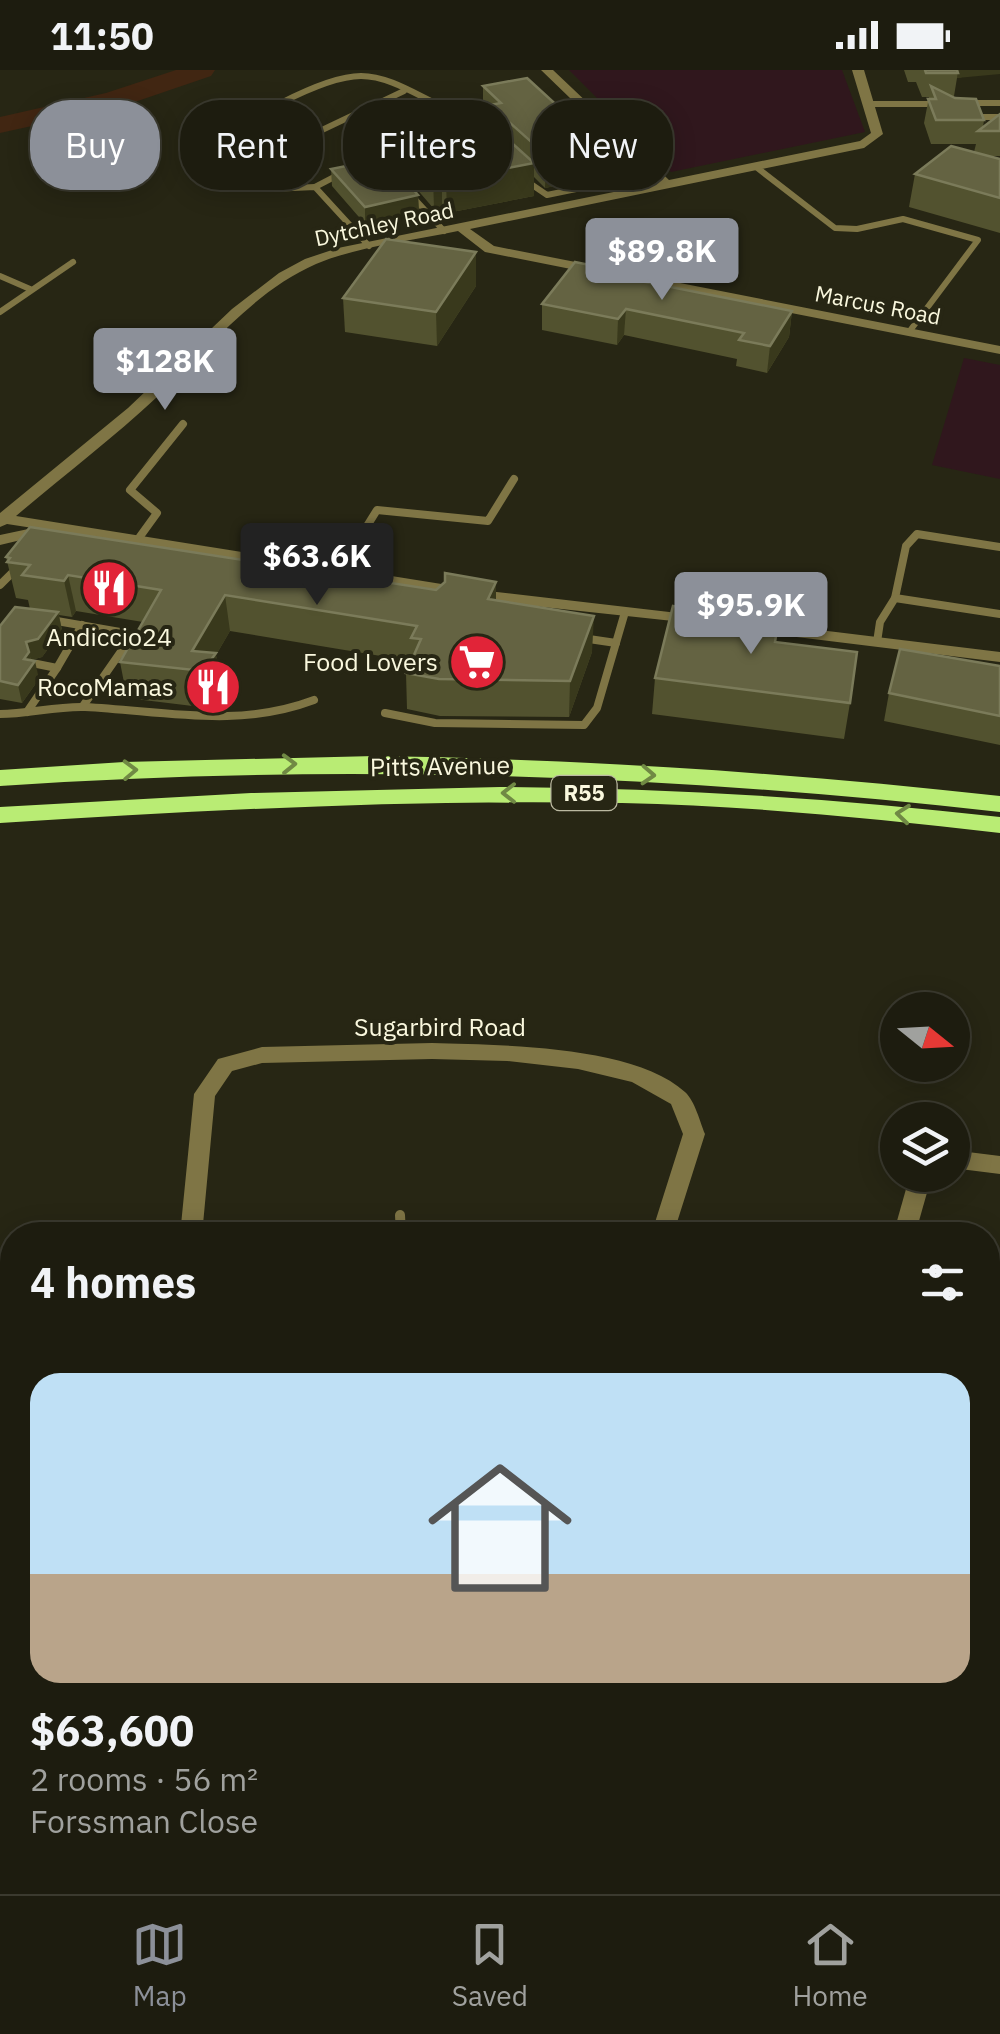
<!DOCTYPE html>
<html lang="en">
<head>
<meta charset="utf-8">
<style>
	body { margin:0; font-family:"IBM Plex Sans",sans-serif; background:#2a291d; color:#f1f3f6; height:100vh; display:flex; flex-direction:column; font-size:38px; white-space:nowrap }
	* { box-sizing:border-box; margin:0 }
	p { font-size:32px; color:#a0a19e }
	.icon { flex:none; width:55px; height:55px; fill:none; stroke:currentColor; stroke-width:2; stroke-linecap:round; stroke-linejoin:round }
	.map { position:relative; flex:1; overflow:hidden }
	.sheet { position:absolute; left:0px; top:1152px; width:1000px; height:672px; display:flex; flex-direction:column; background:#1d1c0f; border-radius:40px 40px 0 0; box-shadow:0 5px 25px #0003,0 0 0 2px #3b3a2f }
	.sheet>* { flex:none }
	.top-card { position:absolute; left:30px; top:30px; width:940px; height:90px; display:flex; gap:20px }
	.needle { width:65px; rotate:108deg }
	.controls { position:absolute; left:880px; top:922px; display:grid; gap:20px }
	.controls a { display:grid; place-items:center; width:90px; height:90px; border-radius:50%; background:#1d1c0f; box-shadow:0 5px 25px #0003,0 0 0 2px #3b3a2f; font-size:50px }
	.price { position:absolute; translate:-50% -85px; padding:0 22px; border-radius:10px; background:#8c9099; color:#fff; font-size:32px; line-height:65px; filter:drop-shadow(0 2px 5px #0008) }
	.price::after { content:''; position:absolute; left:50%; top:60px; width:30px; height:22px; margin-left:-15px; background:inherit; clip-path:polygon(0 0,100% 0,50% 100%) }
	.price.selected { background:#222; color:#fff }
	ul { padding:0; list-style:none }
	li { display:grid; align-content:center; gap:20px; height:530px; padding:0 30px }
	li+li { border-top:2px solid #3b3a2f }
	li span { display:grid; place-items:center; height:310px; border-radius:30px; color:#555 }
	li>.icon { margin-inline-start:auto }
	span .icon { width:180px; height:180px; fill:#fffc; stroke-width:1 }
	li b { font-size:42px }
	h2 { display:flex; justify-content:space-between; align-items:center; height:120px; padding:0 30px; font-size:42px }
	.tag { padding:0 35px; border-radius:40px; background:#1d1c0f; box-shadow:0 5px 25px #0003,0 0 0 2px #3b3a2f; font-size:35px; line-height:90px }
	.tag.selected { background:#8c9099; color:#fff }
	.status { display:flex; justify-content:space-between; align-items:center; height:70px; padding:0 50px; background:#1d1c0f; direction:ltr }
	.status svg { height:28px; fill:currentColor }
	.tab-bar { display:flex; justify-content:space-around; align-items:center; height:140px; border-top:2px solid #3b3a2f; background:#1d1c0f; font-size:28px; color:#a0a19e }
	.tab-bar a { display:grid; justify-items:center; gap:5px }
	.tab-bar .selected { color:#8c9099 }
	.map>svg:first-child { display:block }
</style>
</head>
<body>
<div class="status"><b>11:50</b><svg viewBox="0 0 49 12"><path d="M0 12V9h3v3zM5 12V6h3v6zM10 12V3h3v9zM15 12V0h3v12zM26 1h20v11H26zM47 4h2v5h-2z"/></svg></div>
<div class="map">
<svg width="1000" height="1824" viewBox="0 0 1000 1824">
	<rect width="100%" height="100%" fill="#272614"/>
	<g fill="#30171d">
		<polygon points="569,0 842,0 865,62 671,102"/>
		<polygon points="964,288 1000,295 1000,409 932,395"/>
	</g>
	<g fill="none" stroke-linecap="round" stroke-linejoin="round">
		<polygon fill="#412612" fill-rule="evenodd" points="176,0 215,0 211,6 123,36 0,63 0,47 106,23"/>
		<g stroke="#7f7545" stroke-width="6">
			<polyline points="966,33 1000,33"/>
			<polyline points="870,34 939,34"/>
			<polyline points="973,47 1000,47"/>
			<polyline points="756,97 835,158 857,159 903,149 978,170 909,262"/>
			<polyline points="238,100 404,21"/>
			<polyline points="390,102 386,94 409,77"/>
			<polyline points="525,110 547,125 610,112 616,102 591,79"/>
			<polyline points="315,117 407,69"/>
			<polyline points="411,125 444,161"/>
			<path d="M369 176 315 117 271 119 208 78C240 53 321 6 361 6 391 6 421 28 448 39L452 44 444 49"/>
			<polyline points="0,206 30,219"/>
			<polyline points="0,242 73,192"/>
		</g>
		<g stroke="#7f7545" stroke-width="8">
			<polyline points="136,472 157,443 130,420 183,354"/>
			<polyline points="334,509 377,440 488,451 514,409"/>
			<polyline points="0,515 17,498"/>
			<polyline points="895,528 906,476 917,464 1000,477"/>
			<polyline points="51,550 120,562 129,570 83,636"/>
			<polyline points="582,568 616,573"/>
			<polyline points="877,572 880,552 895,528 1000,544"/>
			<polyline points="37,594 57,598 82,555"/>
			<polyline points="27,642 57,598"/>
			<polyline points="385,643 435,653 584,655 597,638 625,542"/>
			<path d="M0 644C28 644 56 636 85 637 164 641 237 659 314 630"/>
		</g>
		<polyline stroke="#7f7545" stroke-width="10" points="400,1145 401,1165"/>
		<g fill="#7f7545" fill-rule="evenodd">
			<path d="M541 0H553L669 110 860 71 871 63 852 0H864L883 64 864 78 470 159 494 176 601 197 602 200 596 204 485 182 458 161C411 171 359 176 316 194 252 222 207 281 157 327 112 369 63 406 16 446L479 520 695 545 701 546V554L479 530 47 460 46 464 0 475V465L33 458 7 454 0 457V443L128 338 232 239 279 203 305 189 338 178 658 113Z"/>
			<polygon points="624,202 1000,276 1000,284 619,209 617,206"/>
			<polygon points="754,552 1000,582 1000,592 748,561 748,553"/>
			<path d="M432 973C500 975 634 975 685 1022 695 1031 700 1052 705 1064L673 1165H651L683 1064 671 1034 632 1012 578 999 507 991 432 989 262 993 232 1001 215 1026 202 1165H180L194 1024 218 989 262 977Z"/>
			<polygon points="952,1080 1000,1086 1000,1104 952,1098"/>
			<polygon points="910,1105 932,1105 915,1165 893,1165"/>
			<polygon points="0,1270 12,1270 12,1339 9,1349 0,1352"/>
			<polygon points="988,1390 1000,1397 1000,1429 988,1420"/>
			<polygon points="1000,1519 1000,1570 997,1576 988,1580 988,1531 991,1523"/>
			<polygon points="0,1626 12,1627 12,1653 0,1654"/>
			<polygon points="278,1812 309,1812 304,1824 273,1824"/>
			<polygon points="884,1812 913,1812 909,1824 881,1824"/>
		</g>
		<g fill="#b9ec74" fill-rule="evenodd">
			<path d="M375 686C584 689 792 703 1000 726V742C666 704 335 693 0 716V700L124 692Z"/>
			<path d="M500 717C668 718 833 728 1000 747V763C874 748 749 736 622 733 414 729 207 740 0 753V737L251 723Z"/>
		</g>
	</g>
	<g fill="#52522f">
		<polygon points="904,0 1000,0 957,8 954,26 951,26 984,50 983,57 1000,44 1000,86 988,86 1000,89 1000,163 909,137 915,104 974,82 976,74 931,74 924,53 929,27 922,27 916,12 908,12"/>
		<polygon points="483,16 600,75 599,107 545,118 534,107 534,126 447,143 442,138 434,139 402,102 402,92 399,90 398,58 424,52 424,47 483,47"/>
		<polygon points="331,99 418,125 419,143 365,154 332,116"/>
		<polygon points="476,182 476,216 437,276 345,262 343,228"/>
		<polygon points="649,207 649,212 792,241 789,267 767,303 736,296 737,289 624,265 617,275 542,260 542,234"/>
		<polygon points="6,487 436,520 496,512 496,530 592,582 569,647 440,646 407,639 406,603 411,591 230,561 216,585 221,619 209,638 127,628 120,592 143,552 76,541 72,547 59,545 62,560 42,587 31,590 39,609 22,633 0,629 0,556 30,539 28,530 16,528"/>
		<polygon points="779,549 775,572 850,633 844,669 652,644 655,608"/>
		<polygon points="1000,596 1000,675 884,651 889,623"/>
	</g>
	<g fill="#39391c">
		<polygon points="958,0 1000,0 1000,4 957,8"/>
		<polygon points="600,75 599,107 545,118 546,85"/>
		<polygon points="534,93 534,126 447,143 446,110"/>
		<polygon points="442,105 442,138 434,139 433,107"/>
		<polygon points="418,125 419,143 365,154 365,137"/>
		<polygon points="476,182 476,216 437,276 436,242"/>
		<polygon points="626,239 624,265 617,275 618,249"/>
		<polygon points="792,241 789,267 767,303 770,276"/>
		<polygon points="68,505 76,541 72,547 64,511"/>
		<polygon points="496,512 496,548 488,529"/>
		<polygon points="225,525 230,561 216,585 221,619 209,638 203,601 192,581"/>
		<polygon points="58,542 62,560 42,587 31,590 26,572"/>
		<polygon points="594,546 592,582 569,647 570,611"/>
		<polygon points="29,582 32,595 35,591 39,609 22,633 18,615 24,589"/>
	</g>
	<g fill="#646342" stroke="#7b7b5a" stroke-width="2.5">
		<polygon points="925,0 957,0 958,3 926,3"/>
		<polygon points="527,8 600,75 546,85 490,35 501,33 483,16"/>
		<polygon points="931,16 955,28 976,29 984,50 936,50 928,29 936,29"/>
		<polygon points="473,38 534,93 446,110 442,105 433,107 401,70 408,69 398,58 428,51 424,47"/>
		<polygon points="1000,44 1000,61 978,61"/>
		<polygon points="951,76 1000,89 1000,128 915,104"/>
		<polygon points="386,88 418,125 365,137 331,99"/>
		<polygon points="386,169 476,182 436,242 343,228"/>
		<polygon points="575,192 649,207 646,212 792,241 770,276 739,270 744,263 626,239 618,249 542,234"/>
		<polygon points="30,457 436,520 445,512 445,503 496,512 488,529 594,546 570,611 439,609 406,603 421,569 411,568 417,556 225,525 192,581 216,583 203,601 120,592 161,520 68,505 64,511 22,505 30,495 7,492 10,488 6,487"/>
		<polygon points="673,536 779,549 775,572 857,582 850,633 655,608"/>
		<polygon points="15,537 58,542 38,569 26,572 29,582 24,589 35,591 18,615 0,611 0,556"/>
		<polygon points="900,579 1000,596 1000,646 889,623"/>
	</g>
	<defs><path id="oneway-chevron" d="M-2-3.5L2.5 0L-2 3.5" fill="none" stroke-width="1.6" stroke-linecap="round" stroke-linejoin="round" transform="scale(2.5)"/></defs>
	<g stroke="#708944">
		<use href="#oneway-chevron" transform="translate(289 694) rotate(-1)"/>
		<use href="#oneway-chevron" transform="translate(130 700) rotate(-2)"/>
		<use href="#oneway-chevron" transform="translate(648 705) rotate(3)"/>
		<use href="#oneway-chevron" transform="translate(509 723) rotate(-180)"/>
		<use href="#oneway-chevron" transform="translate(903 744) rotate(-174)"/>
	</g>
	<defs>
		<g id="restaurant-disc" transform="scale(2.875)"><circle r="9.5" fill="#e12438" stroke="#272614"/><path d="M-5-6h1v4h1v-4h1v4h1v-4h1v5L-1.5 .5V6h-2V.5L-5-1ZM5-6V6H3V1.5H1.5Q1.5-4 5-6Z" fill="#fff"/></g>
		<g id="supermarket-disc" transform="scale(2.875)"><circle r="9.5" fill="#e12438" stroke="#272614"/><path d="M-6-5.5h2.5l.6 2H6L4.5 2H-2.5L-4.4-4H-6ZM-1.5 3.2a1.3 1.3 0 1 0 .1 0ZM3 3.2a1.3 1.3 0 1 0 .1 0Z" fill="#fff"/></g>
	</defs>
	<g fill-rule="evenodd">
		<use href="#restaurant-disc" x="109" y="518"/>
		<use href="#supermarket-disc" x="477" y="592"/>
		<use href="#restaurant-disc" x="213" y="617"/>
	</g>
	<g text-anchor="middle" stroke-width="8" stroke-linejoin="round" paint-order="stroke">
		<g font-size="22" fill="#faf8de" stroke="#272614">
			<text transform="translate(384 154) rotate(-12)" y="8">Dytchley Road</text>
			<text transform="translate(878 235) rotate(11)" y="8">Marcus Road</text>
		</g>
		<rect fill="#272614" stroke="#bbb9a1" stroke-width="2.5" x="551.5" y="706" width="65" height="34" rx="8"/>
		<g font-size="22" font-weight="bold" fill="#faf8de">
			<text x="584" y="731">R55</text>
		</g>
		<g font-size="25" fill="#faf8de" stroke="#272614" text-anchor="end">
			<text x="109" y="576" text-anchor="middle">Andiccio24</text>
			<text x="438" y="601">Food Lovers</text>
			<text x="174" y="626">RocoMamas</text>
		</g>
		<g font-size="25" fill="#faf8de" stroke="#272614">
			<text transform="translate(440 696) rotate(-1)" y="9">Pitts Avenue</text>
			<text x="440" y="966">Sugarbird Road</text>
		</g>
	</g>
</svg>
<div class="controls">
<a><svg class="needle" viewBox="-14 -14 28 28"><path d="M0-13l5 13h-10z" fill="#e53935"/><path d="M0 13l5-13h-10z" fill="#a0a19e"/></svg></a>
<a><svg class="icon" aria-label="layers" viewBox="0 0 24 24"><path d="M12 4l9 5-9 5-9-5zM3 14l9 5 9-5"/></svg></a>
</div>
<b class="price" style="left:662px;top:233px">$89.8K</b>
<b class="price" style="left:165px;top:343px">$128K</b>
<b class="price selected" style="left:317px;top:538px">$63.6K</b>
<b class="price" style="left:751px;top:587px">$95.9K</b>
<div class="top-card">
<a class="tag selected">Buy</a>
<a class="tag">Rent</a>
<a class="tag">Filters</a>
<a class="tag">New</a>
</div>
<section class="sheet">
<h2>4 homes<svg class="icon" aria-label="filters" viewBox="0 0 24 24"><path d="M4 7h16M4 17h16"/><circle cx="9" cy="7" r="2"/><circle cx="15" cy="17" r="2"/></svg></h2>
<ul>
<li><span style="background:linear-gradient(#bfe0f5 65%,#b9a48a 0)"><svg class="icon" aria-label="home" viewBox="0 0 24 24"><path d="M3 11l9-7 9 7M6 9v11h12V9"/></svg></span><div><b>$63,600</b><p>2 rooms · 56 m²</p><p>Forssman Close</p></div></li>
</ul>
</section>
</div>
<nav class="tab-bar">
<a class="selected"><svg class="icon" aria-label="map" viewBox="0 0 24 24"><path d="M3 6l6-2 6 2 6-2v14l-6 2-6-2-6 2zM9 4v14M15 6v14"/></svg>Map</a>
<a><svg class="icon" aria-label="saved" viewBox="0 0 24 24"><path d="M7 4h10v16l-5-4-5 4z"/></svg>Saved</a>
<a><svg class="icon" aria-label="home" viewBox="0 0 24 24"><path d="M3 11l9-7 9 7M6 9v11h12V9"/></svg>Home</a>
</nav>
</body>
</html>
